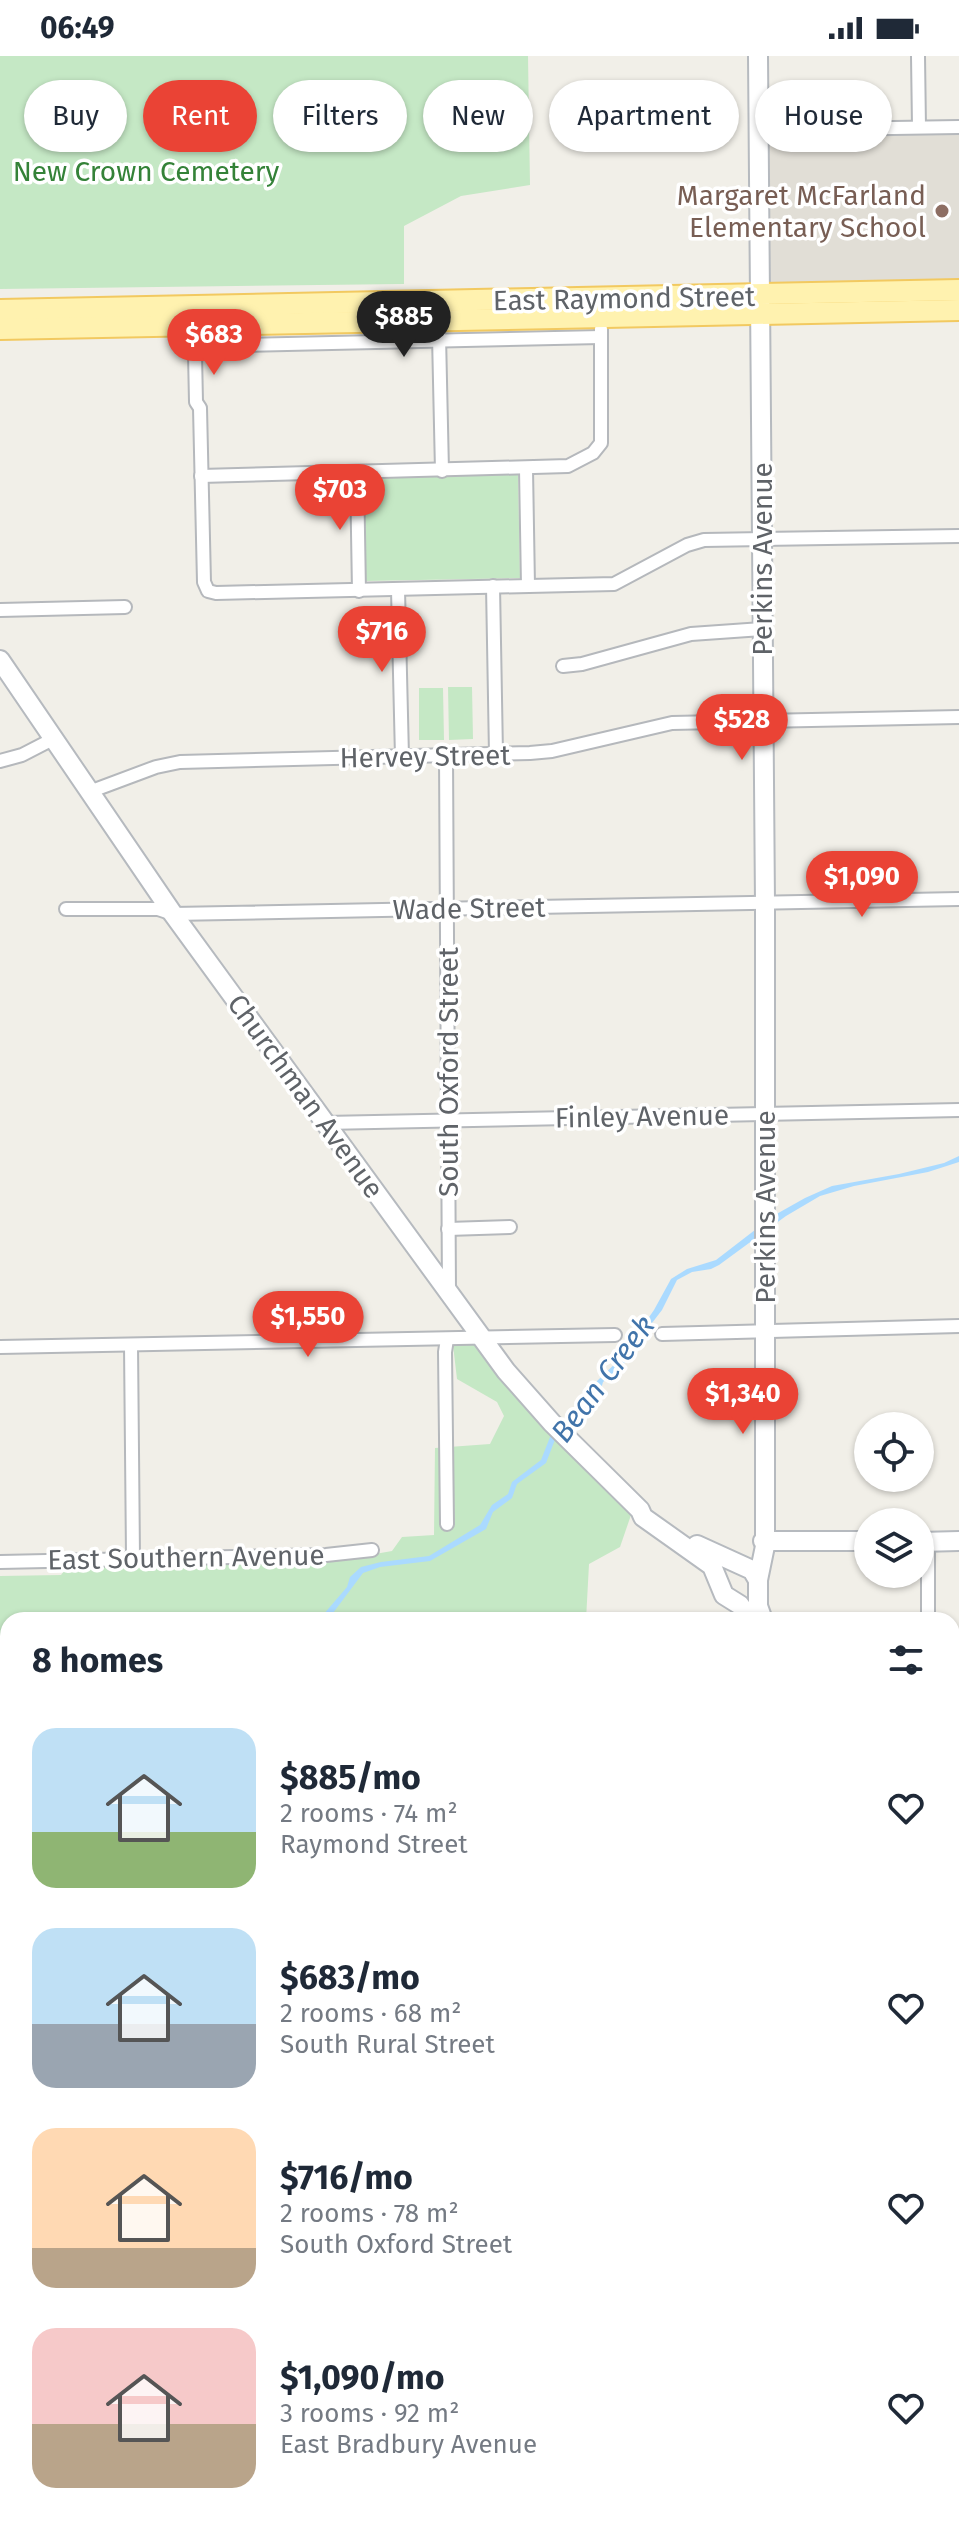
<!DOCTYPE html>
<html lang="en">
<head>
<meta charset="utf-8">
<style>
	body { margin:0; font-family:"Fira Sans",sans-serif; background:#f6f6f7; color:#1f2937; height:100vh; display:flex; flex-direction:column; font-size:30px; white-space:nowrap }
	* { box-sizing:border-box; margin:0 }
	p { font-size:26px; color:#747a83 }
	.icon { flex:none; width:44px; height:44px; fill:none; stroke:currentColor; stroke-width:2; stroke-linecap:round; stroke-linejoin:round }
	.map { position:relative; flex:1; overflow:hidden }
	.drawer { position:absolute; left:0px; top:1556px; width:960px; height:914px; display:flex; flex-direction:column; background:#fff; border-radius:24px 24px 0 0; box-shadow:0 2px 6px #0004 }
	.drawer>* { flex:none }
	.banner { position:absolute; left:24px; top:24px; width:912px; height:72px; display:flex; gap:16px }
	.controls { position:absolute; left:854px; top:1356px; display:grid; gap:16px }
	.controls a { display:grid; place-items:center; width:80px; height:80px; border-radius:50%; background:#fff; box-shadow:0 2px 6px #0004; font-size:40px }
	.price { position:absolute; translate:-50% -68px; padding:0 18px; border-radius:28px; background:#ea4335; color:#fff; font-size:26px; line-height:52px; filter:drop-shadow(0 2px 4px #0008) }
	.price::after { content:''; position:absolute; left:50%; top:48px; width:24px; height:18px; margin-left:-12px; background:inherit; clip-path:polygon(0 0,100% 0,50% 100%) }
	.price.current { background:#222; color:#fff }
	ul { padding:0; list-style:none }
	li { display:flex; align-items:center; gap:24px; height:200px; padding:0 32px }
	li span { display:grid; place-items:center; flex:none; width:224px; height:160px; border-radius:24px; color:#555 }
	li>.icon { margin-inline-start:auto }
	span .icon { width:96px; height:96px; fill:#fffc; stroke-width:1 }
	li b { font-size:34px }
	h2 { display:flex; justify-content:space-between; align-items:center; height:96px; padding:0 32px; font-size:34px }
	.chip { padding:0 28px; border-radius:36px; background:#fff; box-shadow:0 2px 6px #0004; font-size:28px; line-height:72px }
	.chip.current { background:#ea4335; color:#fff }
	.status { display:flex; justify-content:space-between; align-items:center; height:56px; padding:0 40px; background:#fff; direction:ltr }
	.status svg { height:22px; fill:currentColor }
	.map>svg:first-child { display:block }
</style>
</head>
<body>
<div class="status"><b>06:49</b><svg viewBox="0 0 49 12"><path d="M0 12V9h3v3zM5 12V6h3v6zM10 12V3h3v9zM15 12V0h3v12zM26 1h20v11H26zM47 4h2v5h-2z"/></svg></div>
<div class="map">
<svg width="959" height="2469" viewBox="0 0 959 2469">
	<rect width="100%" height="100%" fill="#f1efe8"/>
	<polygon fill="#e1ded6" points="959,77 959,223 770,227 767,81"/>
	<g fill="#c5e8c5">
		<polygon points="0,0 528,0 530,129 461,140 404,170 404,228 0,233"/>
		<polygon points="518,418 520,522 366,525 364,423"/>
		<polygon points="472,631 473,683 449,684 448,631"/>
		<polygon points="419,632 443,632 444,684 419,684"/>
		<polygon points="478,1288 631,1459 620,1491 589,1508 586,1564 8,1564 8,2462 144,2462 144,2469 0,2469 0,1520 61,1519 68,1510 324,1503 324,1507 392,1495 402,1481 434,1479 435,1392 490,1388 504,1360 497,1346 457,1323 453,1289"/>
	</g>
	<polygon fill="#aadaff" points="959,1100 959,1106 928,1116 854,1130 820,1140 786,1160 719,1209 711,1213 692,1216 677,1224 662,1254 635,1289 627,1305 603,1326 599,1340 580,1362 556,1381 546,1407 517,1428 512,1442 493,1456 486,1473 430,1505 380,1511 363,1517 330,1561 325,1564 314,1564 323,1559 347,1531 350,1521 361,1511 381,1506 429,1500 480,1469 492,1449 508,1438 512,1426 541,1404 552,1376 573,1360 592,1338 597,1325 620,1303 654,1254 671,1223 687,1213 716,1204 773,1160 805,1142 832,1130 899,1118 944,1107"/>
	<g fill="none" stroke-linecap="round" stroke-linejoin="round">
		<g stroke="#aadaff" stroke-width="3">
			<polyline points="0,2197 8,2200"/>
			<polyline points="952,2208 959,2208"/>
			<polyline points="138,2469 138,2462"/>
		</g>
		<g stroke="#b5b8bc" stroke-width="16">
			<g id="street">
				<polyline points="918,0 919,71"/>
				<polyline points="759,74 959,71"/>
				<polyline points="439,280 442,415"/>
				<polyline points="601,281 201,290 195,298 196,346 200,352 204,526 208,535 216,537 614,528 687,489 704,484 959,480"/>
				<polyline points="526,413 528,530"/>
				<polyline points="357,417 359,535"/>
				<polyline points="201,420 568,410 593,397 601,387 601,273"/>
				<polyline points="493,530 496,698"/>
				<polyline points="398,534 402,701"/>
				<polyline points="0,554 125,551"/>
				<polyline points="563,610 582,608 691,578 762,573"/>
				<polyline points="446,700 449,1236"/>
				<polyline points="0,705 22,699 53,683"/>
				<polyline points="89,736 156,711 180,706 530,697 552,695 672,667 959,661"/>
				<polyline points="66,853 158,853 173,858 959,843"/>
				<polyline points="325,1067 959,1054"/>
				<polyline points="448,1173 510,1171"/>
				<polyline points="662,1278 959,1270"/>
				<polyline points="131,1289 133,1501"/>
				<polyline points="0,1291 615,1279"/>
				<polyline points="447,1468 445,1296 447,1283"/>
				<polyline points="0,1506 326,1499 372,1494"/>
				<polyline points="928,1564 928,1486"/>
				<polyline points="952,2361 959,2361"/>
				<polyline points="209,2462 209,2469"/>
				<polyline points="645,2462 646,2469"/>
			</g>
		</g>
		<g stroke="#b6babf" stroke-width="22">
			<g id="secondary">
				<polyline points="758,0 765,847 765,1490 758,1524"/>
				<polyline points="0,604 173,858 506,1315 552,1367 640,1454 643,1461 712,1510 724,1539 740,1549 751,1564"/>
				<polyline points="763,1485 868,1485"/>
				<polyline points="920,1486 959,1485"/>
				<polyline points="697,1489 752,1514 758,1524 758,1550 763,1564"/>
				<polyline points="952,1767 959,1774"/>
				<polyline points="771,2462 771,2469"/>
			</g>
		</g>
		<g stroke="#f2c960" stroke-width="24">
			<g id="primary">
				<polyline points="0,254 959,234"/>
				<polyline points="0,273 959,254"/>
			</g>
		</g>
		<use href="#street" stroke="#fff" stroke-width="12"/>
		<use href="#secondary" stroke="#fff" stroke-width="18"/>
		<use href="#primary" stroke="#fff2af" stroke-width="20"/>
	</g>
	<circle fill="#8d6e63" stroke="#fff" stroke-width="3" cx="942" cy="155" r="8"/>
	<g text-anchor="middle" stroke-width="7" stroke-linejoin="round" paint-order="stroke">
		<g font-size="28" fill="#348238" stroke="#fff">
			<text x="146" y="125">New Crown Cemetery</text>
		</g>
		<g font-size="28" fill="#785e54" stroke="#fff" text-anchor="end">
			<text x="926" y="149">Margaret McFarland<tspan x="926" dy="32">Elementary School</tspan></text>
		</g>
		<g font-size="28" fill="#5f6368" stroke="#fff">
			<text transform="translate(624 242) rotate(-1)" y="10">East Raymond Street</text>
			<text transform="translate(762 503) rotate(-90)" y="10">Perkins Avenue</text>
			<text transform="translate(425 700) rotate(-1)" y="10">Hervey Street</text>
			<text transform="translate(469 852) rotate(-1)" y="10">Wade Street</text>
			<text transform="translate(448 1016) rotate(-90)" y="10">South Oxford Street</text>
			<text transform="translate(306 1040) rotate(54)" y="10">Churchman Avenue</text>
			<text transform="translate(642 1060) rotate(-1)" y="10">Finley Avenue</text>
			<text transform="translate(765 1151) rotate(-90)" y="10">Perkins Avenue</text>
			<text transform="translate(186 1501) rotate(-1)" y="10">East Southern Avenue</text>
		</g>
		<g font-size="30" font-style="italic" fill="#4174aa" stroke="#fff">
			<text transform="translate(603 1323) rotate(-53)" y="10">Bean Creek</text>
		</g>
	</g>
</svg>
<div class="controls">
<a><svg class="icon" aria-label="locate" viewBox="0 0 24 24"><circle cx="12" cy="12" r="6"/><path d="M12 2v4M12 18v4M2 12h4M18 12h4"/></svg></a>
<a><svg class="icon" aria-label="layers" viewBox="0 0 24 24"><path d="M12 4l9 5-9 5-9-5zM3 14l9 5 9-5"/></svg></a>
</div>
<b class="price current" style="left:404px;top:303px">$885</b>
<b class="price" style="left:214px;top:321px">$683</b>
<b class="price" style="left:340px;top:476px">$703</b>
<b class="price" style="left:382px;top:618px">$716</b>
<b class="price" style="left:742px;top:706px">$528</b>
<b class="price" style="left:862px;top:863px">$1,090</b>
<b class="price" style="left:308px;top:1303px">$1,550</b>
<b class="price" style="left:743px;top:1380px">$1,340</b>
<div class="banner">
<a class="chip">Buy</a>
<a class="chip current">Rent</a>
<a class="chip">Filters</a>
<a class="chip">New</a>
<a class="chip">Apartment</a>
<a class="chip">House</a>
</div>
<section class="drawer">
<h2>8 homes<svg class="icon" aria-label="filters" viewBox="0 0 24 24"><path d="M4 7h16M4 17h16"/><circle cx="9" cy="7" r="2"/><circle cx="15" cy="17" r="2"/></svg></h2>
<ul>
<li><span style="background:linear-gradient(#bfe0f5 65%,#8fb573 0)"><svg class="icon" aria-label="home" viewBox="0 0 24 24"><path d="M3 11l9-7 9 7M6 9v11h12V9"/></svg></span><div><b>$885/mo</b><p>2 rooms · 74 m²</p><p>Raymond Street</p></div><svg class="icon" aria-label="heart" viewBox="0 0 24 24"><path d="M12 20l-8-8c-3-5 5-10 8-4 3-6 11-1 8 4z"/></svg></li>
<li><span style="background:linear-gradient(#bfe0f5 60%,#9aa5b1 0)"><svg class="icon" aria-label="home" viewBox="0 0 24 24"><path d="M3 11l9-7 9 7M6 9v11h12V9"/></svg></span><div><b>$683/mo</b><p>2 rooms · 68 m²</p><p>South Rural Street</p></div><svg class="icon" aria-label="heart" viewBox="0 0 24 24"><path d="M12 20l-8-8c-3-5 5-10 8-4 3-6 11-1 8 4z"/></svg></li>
<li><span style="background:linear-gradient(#ffd9b3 75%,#b9a48a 0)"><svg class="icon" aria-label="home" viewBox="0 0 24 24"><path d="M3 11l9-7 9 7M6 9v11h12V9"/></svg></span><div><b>$716/mo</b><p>2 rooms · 78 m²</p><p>South Oxford Street</p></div><svg class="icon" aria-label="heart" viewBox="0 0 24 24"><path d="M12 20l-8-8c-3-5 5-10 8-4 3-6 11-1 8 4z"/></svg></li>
<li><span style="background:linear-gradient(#f6c9c9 60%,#b9a48a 0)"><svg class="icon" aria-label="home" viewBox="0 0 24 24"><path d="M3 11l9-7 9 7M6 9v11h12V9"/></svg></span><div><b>$1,090/mo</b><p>3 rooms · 92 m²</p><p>East Bradbury Avenue</p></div><svg class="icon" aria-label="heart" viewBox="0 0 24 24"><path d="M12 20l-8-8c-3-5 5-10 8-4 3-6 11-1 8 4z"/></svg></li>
</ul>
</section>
</div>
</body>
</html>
